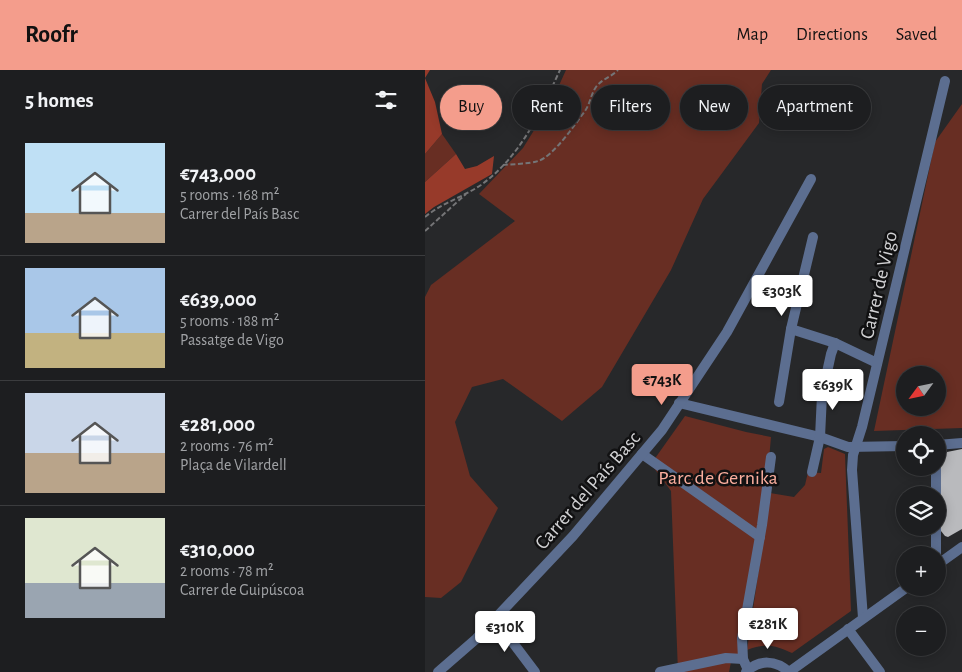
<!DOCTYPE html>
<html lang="en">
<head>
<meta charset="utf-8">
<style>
	body { margin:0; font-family:"Alegreya Sans",sans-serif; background:#2a2b2d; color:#f1f3f6; height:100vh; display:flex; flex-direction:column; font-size:19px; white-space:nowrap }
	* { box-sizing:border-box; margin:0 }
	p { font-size:16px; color:#a0a2a5 }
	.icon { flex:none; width:28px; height:28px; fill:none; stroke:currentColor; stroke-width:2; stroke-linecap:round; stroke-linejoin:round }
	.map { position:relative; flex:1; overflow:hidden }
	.side { display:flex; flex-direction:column; background:#1d1e20; width:425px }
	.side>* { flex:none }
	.top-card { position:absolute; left:15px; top:15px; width:446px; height:45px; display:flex; gap:10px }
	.needle { width:32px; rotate:237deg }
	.fabs { position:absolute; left:471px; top:296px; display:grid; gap:10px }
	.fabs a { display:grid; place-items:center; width:50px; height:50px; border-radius:50%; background:#1d1e20; box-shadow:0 2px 12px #0003,0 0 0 1px #3b3c3e; font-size:25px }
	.price { position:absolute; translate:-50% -42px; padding:0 11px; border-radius:5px; background:#fff; color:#222; font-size:16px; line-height:32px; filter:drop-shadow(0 1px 2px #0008) }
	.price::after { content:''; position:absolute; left:50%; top:30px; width:15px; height:11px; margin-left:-8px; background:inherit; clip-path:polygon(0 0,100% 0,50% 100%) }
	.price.current { background:#f49d8c; color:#111 }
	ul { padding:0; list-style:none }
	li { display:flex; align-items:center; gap:15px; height:125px; padding:0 25px }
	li+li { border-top:1px solid #3b3c3e }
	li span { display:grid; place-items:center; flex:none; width:140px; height:100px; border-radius:0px; color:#555 }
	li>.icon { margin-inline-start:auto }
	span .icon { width:60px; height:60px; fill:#fffc; stroke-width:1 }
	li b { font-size:21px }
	h2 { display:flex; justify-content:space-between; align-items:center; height:60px; padding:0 25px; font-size:21px }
	.tag { padding:0 18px; border-radius:22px; background:#1d1e20; box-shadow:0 2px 12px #0003,0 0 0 1px #3b3c3e; font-size:18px; line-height:45px }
	.tag.current { background:#f49d8c; color:#111 }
	header { display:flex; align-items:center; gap:30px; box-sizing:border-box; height:70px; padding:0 25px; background:#f49d8c; color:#111 }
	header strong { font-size:24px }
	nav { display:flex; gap:28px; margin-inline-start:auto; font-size:18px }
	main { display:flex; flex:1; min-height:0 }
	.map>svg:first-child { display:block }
</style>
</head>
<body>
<header>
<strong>Roofr</strong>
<nav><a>Map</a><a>Directions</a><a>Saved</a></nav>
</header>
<main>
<section class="side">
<h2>5 homes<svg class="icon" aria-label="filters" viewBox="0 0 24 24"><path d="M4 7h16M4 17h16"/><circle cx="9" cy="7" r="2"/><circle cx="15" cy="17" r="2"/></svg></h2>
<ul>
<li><span style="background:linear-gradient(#bfe0f5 70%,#b9a48a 0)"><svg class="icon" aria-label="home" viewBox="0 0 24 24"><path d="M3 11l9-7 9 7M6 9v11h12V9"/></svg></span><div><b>€743,000</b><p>5 rooms · 168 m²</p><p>Carrer del País Basc</p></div></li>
<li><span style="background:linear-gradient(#a9c7e8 65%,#c2b280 0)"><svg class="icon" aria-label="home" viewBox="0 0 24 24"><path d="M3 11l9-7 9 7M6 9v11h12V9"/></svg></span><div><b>€639,000</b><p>5 rooms · 188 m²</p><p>Passatge de Vigo</p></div></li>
<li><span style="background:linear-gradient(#c9d6e8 60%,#b9a48a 0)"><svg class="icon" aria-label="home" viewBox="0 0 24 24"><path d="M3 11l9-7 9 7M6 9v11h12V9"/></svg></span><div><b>€281,000</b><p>2 rooms · 76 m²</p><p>Plaça de Vilardell</p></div></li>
<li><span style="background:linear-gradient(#dfe7d0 65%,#9aa5b1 0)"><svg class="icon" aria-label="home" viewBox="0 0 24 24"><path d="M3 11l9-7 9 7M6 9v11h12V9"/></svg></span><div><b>€310,000</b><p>2 rooms · 78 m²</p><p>Carrer de Guipúscoa</p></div></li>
</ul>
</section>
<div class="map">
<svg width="537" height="602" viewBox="0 0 537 602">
	<rect width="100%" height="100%" fill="#27282a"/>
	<g fill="#682e23" fill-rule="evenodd">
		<polygon points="141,0 346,0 337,14 334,53 278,129 246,200 177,317 137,351 78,309 47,317 30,352 45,406 73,438 36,512 16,528 0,527 0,227 6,215 90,151 54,124 98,78 126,33"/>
		<path d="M537 34V358L449 361 510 72ZM480 305H512V338H480Z"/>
		<polygon points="17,64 31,84 0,112 0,84"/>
		<polygon points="260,346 321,362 346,367 342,412 315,582 306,592 304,602 253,602 246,421 226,394"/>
		<path d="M403 377 420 384 426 541 367 583C350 575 341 573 322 580L345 423 369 427 380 415 383 402 396 403 399 379Z"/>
	</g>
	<g fill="#973a2a">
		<polygon points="0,0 5,0 0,8 10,32 17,64 0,84"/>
		<polygon points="31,84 40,99 52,96 69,86 67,104 9,137 0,144 0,112"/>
	</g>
	<polygon fill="#b9babd" points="537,379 537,459 523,467 520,466 516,461 515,391 522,382"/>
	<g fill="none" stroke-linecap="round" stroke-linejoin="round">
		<g stroke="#757577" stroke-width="2" stroke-dasharray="5 2.5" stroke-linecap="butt">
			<path d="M78 95C88 94 104 94 113 91 128 87 151 53 160 41 165 34 166 24 171 17 177 9 186 7 193 0"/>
			<path d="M0 147C17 133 38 127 56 115 96 86 115 43 135 0"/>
			<polyline points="0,161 41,124"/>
		</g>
		<g stroke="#5c6e90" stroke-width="10">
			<polyline points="366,259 410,273 452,293"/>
			<polyline points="354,332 366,259 388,167"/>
			<polyline points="254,333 395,367 423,377 480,376"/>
			<polyline points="512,375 537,373"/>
			<polyline points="217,384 335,467"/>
			<polyline points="387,402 395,367 397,325 406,284 410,273"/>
			<polyline points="511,425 511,398"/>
			<polyline points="511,485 511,458"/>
			<polyline points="512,495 537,477"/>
			<polyline points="438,548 427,400 428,385 437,357 520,11"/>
			<polyline points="70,549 110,602"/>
			<polyline points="423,559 455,602"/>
			<polyline points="323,600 318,589 317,568 337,455 346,387"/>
			<polyline points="13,602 51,569 148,466 237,360 302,262 386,109"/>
			<polyline points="235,602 301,588 318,589"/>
			<path d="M321 602C334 589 351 590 364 602"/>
			<polyline points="364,602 481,518"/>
		</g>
	</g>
	<g text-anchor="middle" stroke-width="5" stroke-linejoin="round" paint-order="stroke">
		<g font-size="20" fill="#d1d1d3" stroke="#111112">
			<text transform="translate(453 215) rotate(-77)" y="7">Carrer de Vigo</text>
			<text transform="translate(162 420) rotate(-49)" y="7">Carrer del País Basc</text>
		</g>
		<g font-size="20" fill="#fbae9e" stroke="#111112">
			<text x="293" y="414">Parc de Gernika</text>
		</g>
	</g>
</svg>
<div class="fabs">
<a><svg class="needle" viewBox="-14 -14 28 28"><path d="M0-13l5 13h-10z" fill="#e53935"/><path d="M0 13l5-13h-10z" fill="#a0a2a5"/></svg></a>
<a><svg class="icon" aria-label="locate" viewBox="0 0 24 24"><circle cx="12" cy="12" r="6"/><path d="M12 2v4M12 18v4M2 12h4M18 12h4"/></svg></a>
<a><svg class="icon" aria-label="layers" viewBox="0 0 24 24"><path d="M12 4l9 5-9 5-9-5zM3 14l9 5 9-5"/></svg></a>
<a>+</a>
<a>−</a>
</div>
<b class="price" style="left:357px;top:247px">€303K</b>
<b class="price current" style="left:237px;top:336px">€743K</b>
<b class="price" style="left:408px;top:341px">€639K</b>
<b class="price" style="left:343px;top:580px">€281K</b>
<b class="price" style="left:80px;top:583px">€310K</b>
<div class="top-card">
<a class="tag current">Buy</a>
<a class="tag">Rent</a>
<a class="tag">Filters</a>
<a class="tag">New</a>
<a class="tag">Apartment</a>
</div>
</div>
</main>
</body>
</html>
